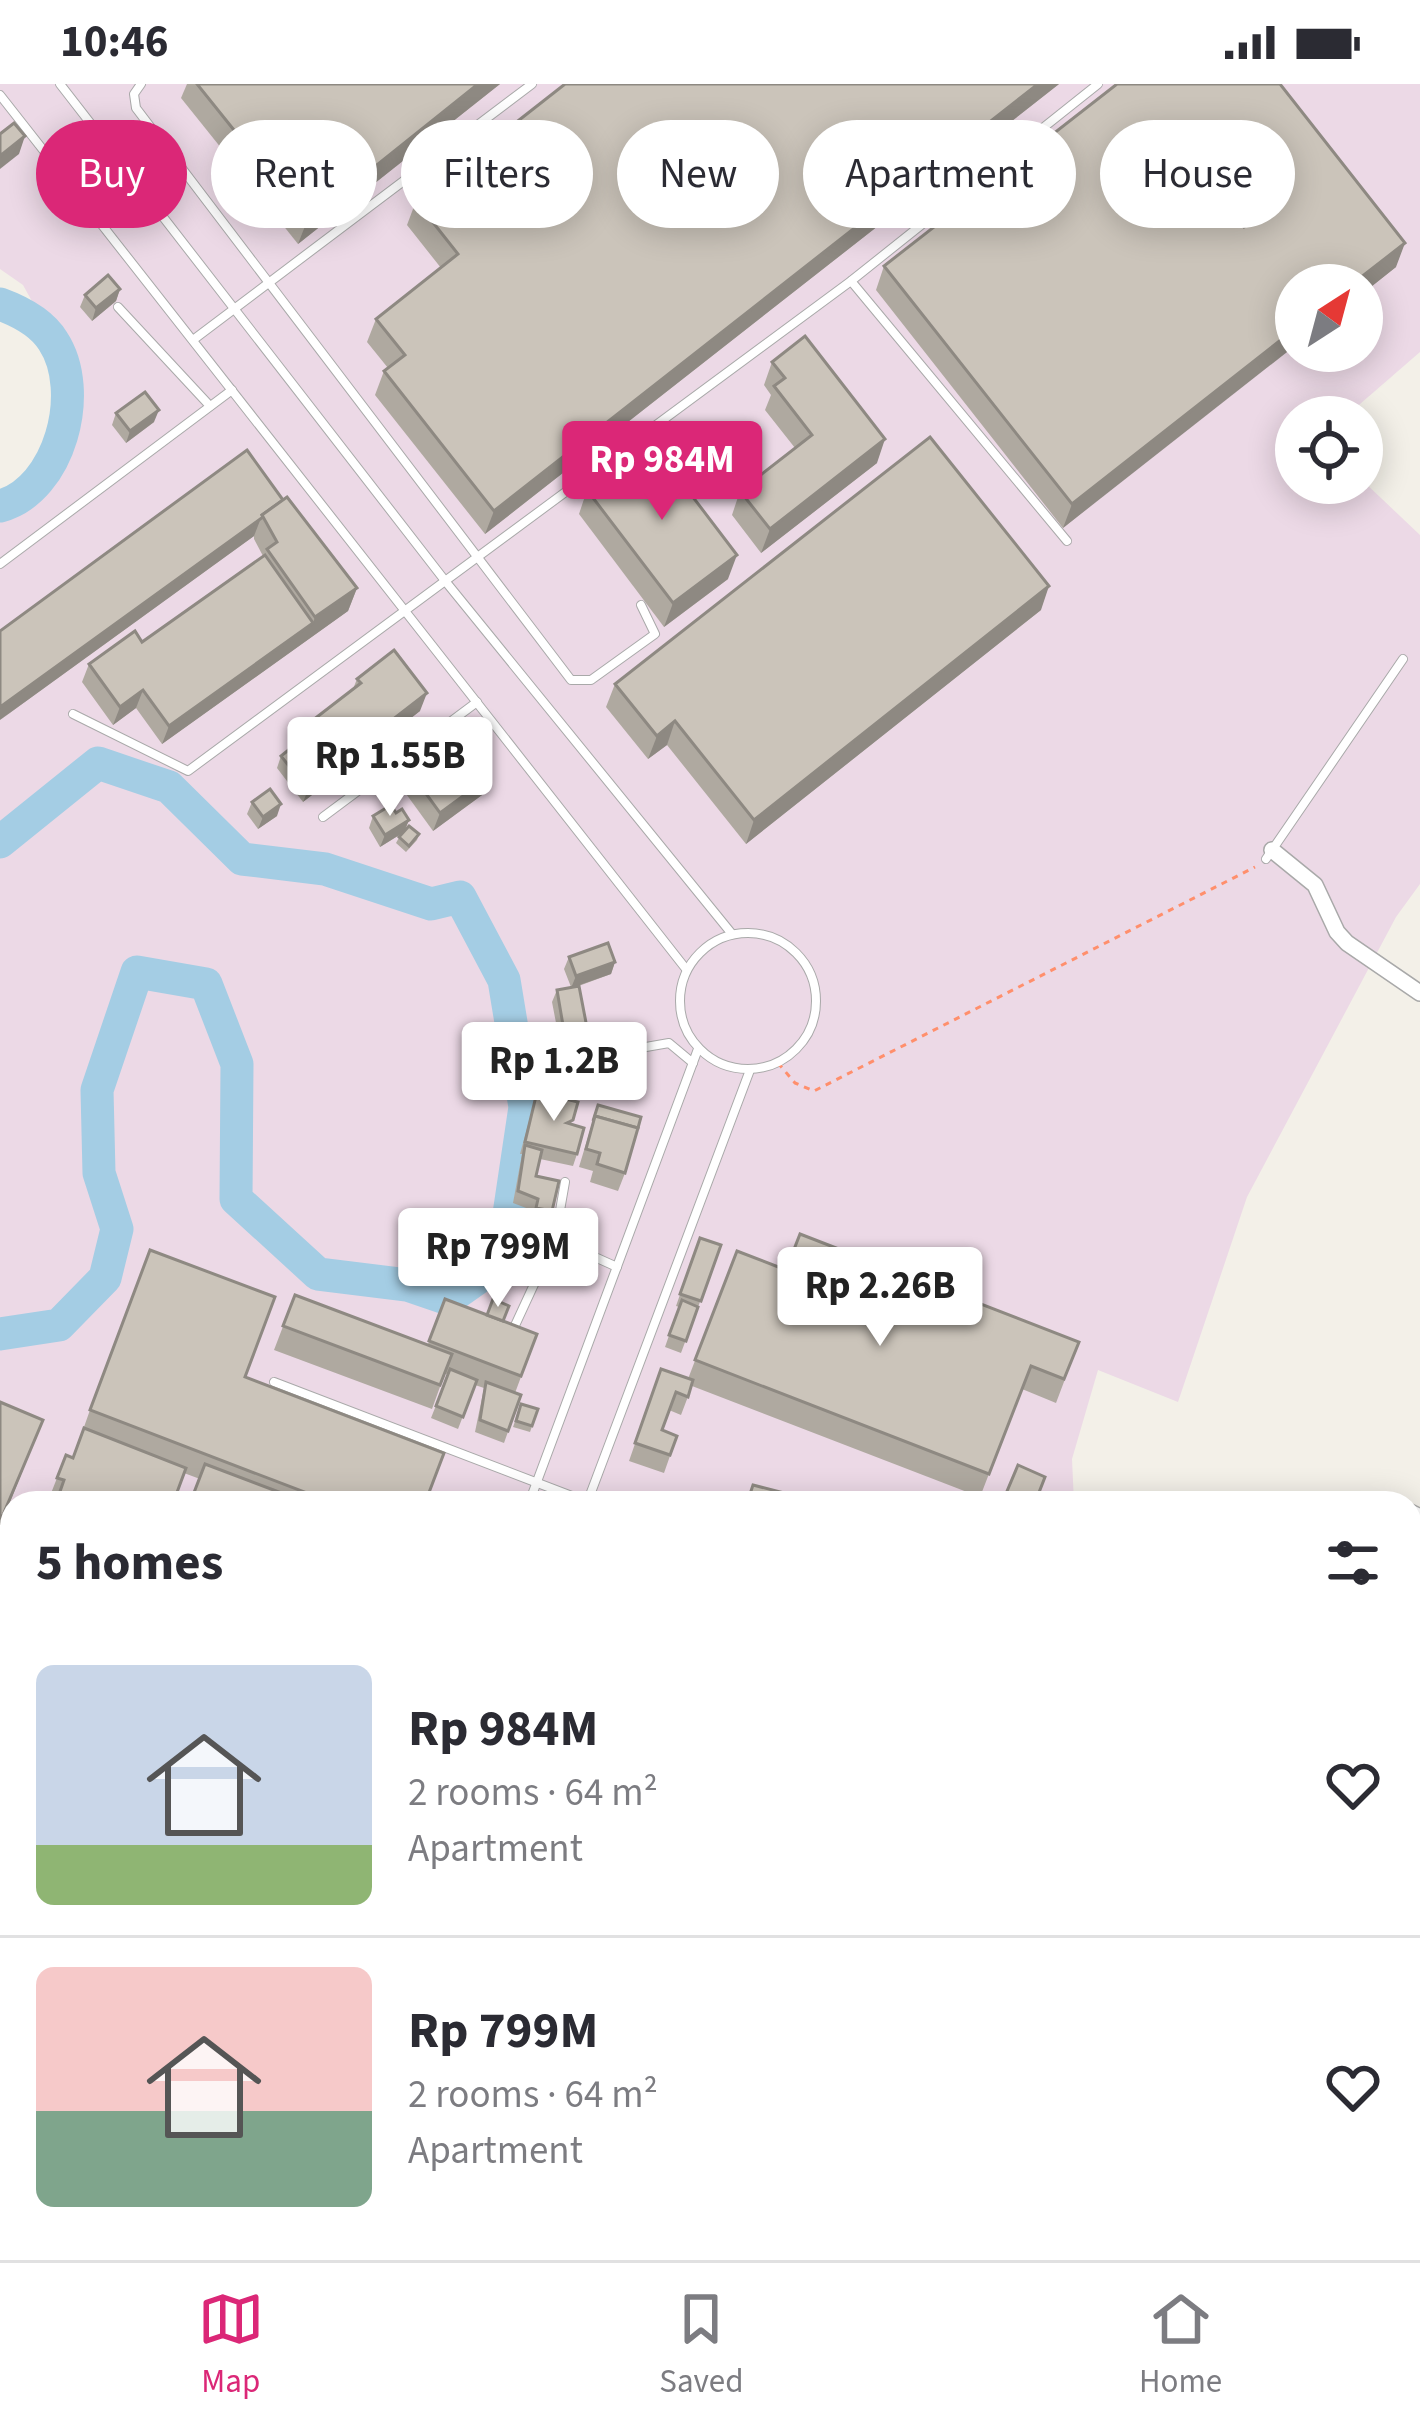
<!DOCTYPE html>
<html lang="en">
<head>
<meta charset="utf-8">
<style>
	body { margin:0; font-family:"Source Sans 3",sans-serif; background:#f7f7f7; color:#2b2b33; height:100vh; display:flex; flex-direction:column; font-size:45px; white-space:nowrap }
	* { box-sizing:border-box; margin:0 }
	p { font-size:39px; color:#7c7c81 }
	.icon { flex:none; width:66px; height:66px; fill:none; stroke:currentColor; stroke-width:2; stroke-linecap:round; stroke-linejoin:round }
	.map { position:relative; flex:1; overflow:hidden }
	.sheet { position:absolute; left:0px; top:1407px; width:1422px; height:771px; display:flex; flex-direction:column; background:#fff; border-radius:36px 36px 0 0; box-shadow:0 6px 30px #0003 }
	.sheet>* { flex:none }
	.banner { position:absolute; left:36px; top:36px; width:1350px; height:108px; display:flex; gap:24px }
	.needle { width:78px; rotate:36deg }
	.controls { position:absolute; left:1275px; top:180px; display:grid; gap:24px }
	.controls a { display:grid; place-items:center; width:108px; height:108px; border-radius:50%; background:#fff; box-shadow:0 6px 30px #0003; font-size:60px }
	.price { position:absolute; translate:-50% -102px; padding:0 27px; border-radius:12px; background:#fff; color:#222; font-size:39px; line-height:78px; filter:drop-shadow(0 3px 6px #0008) }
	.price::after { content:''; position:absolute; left:50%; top:72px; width:36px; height:27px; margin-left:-18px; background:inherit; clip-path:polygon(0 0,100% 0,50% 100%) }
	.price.current { background:#db2777; color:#fff }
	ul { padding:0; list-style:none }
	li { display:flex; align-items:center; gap:36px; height:300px; padding:0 36px }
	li+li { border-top:3px solid #e1e1e2 }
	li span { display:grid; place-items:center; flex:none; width:336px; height:240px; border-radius:18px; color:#555 }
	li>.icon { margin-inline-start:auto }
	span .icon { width:144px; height:144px; fill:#fffc; stroke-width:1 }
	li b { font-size:51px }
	h2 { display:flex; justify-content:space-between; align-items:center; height:144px; padding:0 36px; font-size:51px }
	.chip { padding:0 42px; border-radius:54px; background:#fff; box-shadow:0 6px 30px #0003; font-size:42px; line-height:108px }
	.chip.current { background:#db2777; color:#fff }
	.status { display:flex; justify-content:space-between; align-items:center; height:84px; padding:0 60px; background:#fff; direction:ltr }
	.status svg { height:33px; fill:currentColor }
	.menu { display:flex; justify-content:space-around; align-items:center; height:168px; border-top:3px solid #e1e1e2; background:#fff; font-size:33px; color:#7c7c81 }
	.menu a { display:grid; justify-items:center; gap:6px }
	.menu .current { color:#db2777 }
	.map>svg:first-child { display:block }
</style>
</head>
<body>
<div class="status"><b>10:46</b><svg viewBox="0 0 49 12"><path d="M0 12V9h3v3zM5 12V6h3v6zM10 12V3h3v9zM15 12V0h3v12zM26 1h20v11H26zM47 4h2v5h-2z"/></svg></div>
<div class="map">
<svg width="1420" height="2176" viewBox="0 0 1420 2176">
	<rect width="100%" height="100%" fill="#f3f0e8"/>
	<path fill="#ecd9e6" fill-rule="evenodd" d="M0 0H1420V268L1345 333H1296V399L1362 396 1420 451V800L1396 833 1247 1113 1178 1318 1098 1286 1072 1375 1074 1419H12V2166H1154L1150 2176H0V432L31 398 63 322 59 266 23 201 0 185ZM1296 201H1362V267H1296Z"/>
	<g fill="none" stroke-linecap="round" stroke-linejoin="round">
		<g stroke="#a4cde4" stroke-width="33">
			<path d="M0 220C19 227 42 239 53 257 86 307 60 406 0 422"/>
			<polyline points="0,758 98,679 169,703 242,775 325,785 431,820 460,813 504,896 525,1023 502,1177 448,1215 407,1201 318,1190 236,1115 237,980 206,900 137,888 97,1006 99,1089 117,1145 105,1194 59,1241 0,1250"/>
			<polyline points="0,1790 12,1799"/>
			<polyline points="0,2024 12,2013"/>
		</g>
		<g stroke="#a9a9a9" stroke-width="10">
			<g id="lane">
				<polyline points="60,0 446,498 732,850"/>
				<polyline points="141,0 134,10 136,24 571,596 591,596 655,550 641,521"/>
				<polyline points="0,11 686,885"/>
				<polyline points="851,197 1067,457"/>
				<polyline points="118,223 210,322"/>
				<polyline points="193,256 532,0"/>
				<polyline points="0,480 232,306"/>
				<polyline points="73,630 188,687 851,197 1098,0"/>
				<polyline points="323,733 477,618"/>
				<polyline points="1266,775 1403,575"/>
				<circle cx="748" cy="917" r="68"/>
				<polyline points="600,971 669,959 693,979"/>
				<polyline points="555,1155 617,1183"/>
				<polyline points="512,1248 555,1155 565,1098"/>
				<polyline points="274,1298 590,1419"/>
				<polyline points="529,1419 698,965"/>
				<polyline points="587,1419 750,986"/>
				<polyline points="0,1628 12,1632"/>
				<polyline points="238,2176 243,2166"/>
				<polyline points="296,2176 301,2166"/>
			</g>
		</g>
		<g stroke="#a9a9a9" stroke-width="18">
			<g id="street">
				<polyline points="1272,766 1315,801 1337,848 1347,859 1420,909"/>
				<polyline points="1394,1418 1395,1419"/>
				<polyline points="1410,1428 1420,1433"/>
				<polyline points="1410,1697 1420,1679"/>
				<polyline points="1377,2166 1378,2176"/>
			</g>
		</g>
		<polyline stroke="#ff8f6c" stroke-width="3" stroke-dasharray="6 6" stroke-linecap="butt" points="778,979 795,999 814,1007 1255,783"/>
		<use href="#lane" stroke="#fff" stroke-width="8"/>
		<use href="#street" stroke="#fff" stroke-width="15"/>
	</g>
	<g fill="#afa9a0" fill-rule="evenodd">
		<polygon points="187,0 500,0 298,160 181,14"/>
		<polygon points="1059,0 485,450 375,311 384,287 388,284 367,258 376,235 441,184 407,141 416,117"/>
		<path d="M1280 0 1396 183 1362 210V201L1063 444 876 206 884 182ZM1234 86 1265 126 1244 143 1213 103Z"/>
		<polygon points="120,205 116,217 92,237 80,223 85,211"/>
		<polygon points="772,278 877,379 761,469 732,431 740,407 795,364 765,326 771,311 764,301"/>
		<polygon points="116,329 154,338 126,359 112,341"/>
		<polygon points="587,406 728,495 664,543 579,430"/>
		<polygon points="283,416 357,504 348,527 162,660 136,624 113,641 82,598 89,580 142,558 263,472 254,455 254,452 0,636"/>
		<polygon points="1041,526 746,760 667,661 648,675 606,623 615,600"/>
		<polygon points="357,595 420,627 303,718 277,684 281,672 294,662 300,646 353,605"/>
		<polygon points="403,678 489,693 482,711 433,747 396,696"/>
		<polygon points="252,718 277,732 258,745 247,730"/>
		<polygon points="396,729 409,736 405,746 419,750 417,756 406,768 396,759 401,750 380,763 369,744 373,732"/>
		<polygon points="569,873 615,878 611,890 576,903 588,949 583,961 561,965 552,918 557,906 571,903 564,885"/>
		<polygon points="537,1008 572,1040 577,1070 573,1082 540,1075 536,1092 552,1127 547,1139 532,1136 534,1127 513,1119 522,1070 520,1070"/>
		<polygon points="594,1033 625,1089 618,1107 590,1098 593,1087 579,1083"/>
		<polygon points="700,1154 721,1161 681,1269 665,1263 679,1223 676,1222"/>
		<polygon points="737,1167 786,1186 1079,1258 1056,1319 1022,1305 980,1413 692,1302 681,1331 669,1326 662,1346 677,1352 664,1389 629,1377 661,1285 688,1295"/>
		<polygon points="295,1211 428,1260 445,1215 537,1250 515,1309 521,1311 504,1359 475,1348 484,1304 475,1301 458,1345 431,1334 448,1291 445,1289 432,1325 274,1266"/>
		<polygon points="245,1293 425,1419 190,1419 200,1395 184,1389 176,1411 185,1419 53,1419 48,1417 66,1371 73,1374 90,1326"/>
		<polygon points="0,1318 43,1336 8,1423 12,1425 12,1500 0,1495"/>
		<polygon points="521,1320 538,1325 530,1348 513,1343"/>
		<polygon points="1018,1381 1045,1393 1035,1419 1003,1419"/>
		<polygon points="12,1512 12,1604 2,1601 6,1590 0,1588 0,1566 4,1556 0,1554 0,1544"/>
		<polygon points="0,2134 12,2166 187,2166 183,2176 0,2176"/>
		<polygon points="524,2166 590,2166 586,2176 550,2176"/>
	</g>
	<g fill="#8e8982">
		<polygon points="478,0 500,0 298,160 307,137"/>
		<polygon points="1038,0 1059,0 485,450 494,427"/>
		<polygon points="25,52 19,70 0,85 0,72"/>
		<polygon points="1243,63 1234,86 1196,116 1204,92"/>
		<polygon points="1405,159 1396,183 1362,210 1362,201 1351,201"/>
		<polygon points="120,205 116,217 92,237 96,224"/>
		<polygon points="1296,244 1296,261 1063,444 1072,420"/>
		<polygon points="159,326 154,338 126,359 130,347"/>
		<polygon points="885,355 877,379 761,469 770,445"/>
		<polygon points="261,434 254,452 0,636 0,623"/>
		<polygon points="737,471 728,495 664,543 673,519"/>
		<polygon points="1049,502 1041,526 746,760 754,736"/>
		<polygon points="357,504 348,527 162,660 169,642 313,539 315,533"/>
		<polygon points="143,606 136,624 113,641 120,623"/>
		<polygon points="427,609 420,627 303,718 308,706 327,690 330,684"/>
		<polygon points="675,637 667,661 648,675 657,652"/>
		<polygon points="489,693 482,711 433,747 440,729"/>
		<polygon points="281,720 277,732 258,745 263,733"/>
		<polygon points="409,736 404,748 380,763 385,751"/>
		<polygon points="615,878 611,890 571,904 576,892"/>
		<polygon points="588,949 583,961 561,965 565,953"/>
	</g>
	<g fill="#cbc4ba" stroke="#8e8982" stroke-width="3" fill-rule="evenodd">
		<polygon points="197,0 478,0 307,137"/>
		<polygon points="565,0 1038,0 494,427 384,287 405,271 376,235 458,170 416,117"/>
		<path d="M1117 0H1280L1405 159 1351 201H1296V244L1072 420 884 182ZM1243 63 1282 113 1244 143 1204 92Z"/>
		<polygon points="14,39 25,52 0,72 0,50"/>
		<polygon points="108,191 120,205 96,224 85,211"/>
		<polygon points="805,252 885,355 770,445 740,407 812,351 774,302 785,294 772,278"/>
		<polygon points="145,308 159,326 130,347 116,329"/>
		<polygon points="930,353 1049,502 754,736 675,637 657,652 615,600"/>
		<polygon points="651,358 737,471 673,519 587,406"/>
		<polygon points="247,366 283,416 262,431 263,433 0,623 0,547"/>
		<polygon points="287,413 357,504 315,533 267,465 277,458 262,431"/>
		<polygon points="265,471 313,539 169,642 143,606 120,623 89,580 135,547 142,558"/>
		<polygon points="394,566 427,609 330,684 300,646 361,599 357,595"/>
		<polygon points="451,642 489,693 440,729 403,678"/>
		<polygon points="301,656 327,690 308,706 281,672"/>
		<polygon points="270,705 281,720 263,733 252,718"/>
		<polygon points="391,721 396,729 402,725 409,736 385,751 373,732"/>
		<polygon points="409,742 419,750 409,762 399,753"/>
		<polygon points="608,859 615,878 576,892 569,873"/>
		<polygon points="579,902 588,949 565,953 557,906"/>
		<polygon points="537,1008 578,1018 573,1036 567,1039 584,1044 577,1070 525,1058"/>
		<polygon points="598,1021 641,1033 638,1044 595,1032 593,1037"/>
		<polygon points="595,1032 638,1044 625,1089 597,1080 600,1069 586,1065"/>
		<polygon points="525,1061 542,1066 536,1092 559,1097 552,1127 536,1124 538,1115 518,1107"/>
		<polygon points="800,1150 1079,1258 1064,1295 1031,1282 989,1390 695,1276 737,1167 786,1186"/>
		<polygon points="700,1154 721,1161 701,1217 680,1210"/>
		<polygon points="150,1166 275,1213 245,1293 444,1369 425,1419 333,1419 90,1326"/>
		<polygon points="295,1211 452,1270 440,1301 283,1242"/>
		<polygon points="445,1215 537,1250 521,1292 429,1257"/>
		<polygon points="493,1215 509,1222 503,1237 487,1231"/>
		<polygon points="682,1216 698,1223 686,1257 669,1251"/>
		<polygon points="450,1285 477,1296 463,1333 436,1322"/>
		<polygon points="661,1285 693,1296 688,1313 676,1308 662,1346 677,1352 670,1371 635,1359"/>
		<polygon points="486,1298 521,1311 508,1347 480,1336"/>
		<polygon points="0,1318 43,1336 0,1438"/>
		<polygon points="521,1320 538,1325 532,1342 516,1337"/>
		<polygon points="84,1344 186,1384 176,1411 187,1415 185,1419 56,1419 64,1396 57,1394 66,1371 73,1374"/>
		<polygon points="205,1380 308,1419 190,1419"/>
		<polygon points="1018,1381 1045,1393 1036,1416 1005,1412"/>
		<polygon points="753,1401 819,1418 747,1419"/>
		<polygon points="7,1423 12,1425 12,1479 0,1474 0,1440"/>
		<polygon points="12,1512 12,1532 5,1529"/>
		<polygon points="12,1534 12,1565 2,1561"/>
		<polygon points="0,2134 12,2139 12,2166 78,2166 103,2176 8,2176 0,2170"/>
		<polygon points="148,2166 187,2166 183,2176 177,2176"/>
		<polygon points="388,2166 456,2166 481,2176 384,2176"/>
		<polygon points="726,2166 733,2166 758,2176 722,2176"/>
	</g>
</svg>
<div class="controls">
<a><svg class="needle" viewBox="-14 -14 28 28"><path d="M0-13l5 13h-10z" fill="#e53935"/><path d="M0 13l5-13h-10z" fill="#7c7c81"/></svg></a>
<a><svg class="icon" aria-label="locate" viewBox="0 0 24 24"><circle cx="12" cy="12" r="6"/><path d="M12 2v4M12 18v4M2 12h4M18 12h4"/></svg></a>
</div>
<b class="price current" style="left:662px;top:439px">Rp 984M</b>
<b class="price" style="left:390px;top:735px">Rp 1.55B</b>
<b class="price" style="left:554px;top:1040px">Rp 1.2B</b>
<b class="price" style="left:498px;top:1226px">Rp 799M</b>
<b class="price" style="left:880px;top:1265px">Rp 2.26B</b>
<div class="banner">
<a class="chip current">Buy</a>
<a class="chip">Rent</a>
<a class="chip">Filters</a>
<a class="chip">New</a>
<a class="chip">Apartment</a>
<a class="chip">House</a>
</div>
<section class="sheet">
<h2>5 homes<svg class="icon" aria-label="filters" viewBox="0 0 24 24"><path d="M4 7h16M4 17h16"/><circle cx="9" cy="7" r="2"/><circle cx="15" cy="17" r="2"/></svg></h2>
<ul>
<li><span style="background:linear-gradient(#c9d6e8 75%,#8fb573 0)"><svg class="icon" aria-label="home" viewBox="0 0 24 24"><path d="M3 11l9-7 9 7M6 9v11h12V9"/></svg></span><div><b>Rp 984M</b><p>2 rooms · 64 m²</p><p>Apartment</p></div><svg class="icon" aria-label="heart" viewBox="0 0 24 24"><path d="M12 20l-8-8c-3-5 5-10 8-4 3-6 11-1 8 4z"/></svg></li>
<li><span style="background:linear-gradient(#f6c9c9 60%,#7fa58c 0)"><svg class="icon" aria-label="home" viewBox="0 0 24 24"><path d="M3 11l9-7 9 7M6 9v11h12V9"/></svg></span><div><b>Rp 799M</b><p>2 rooms · 64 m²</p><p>Apartment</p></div><svg class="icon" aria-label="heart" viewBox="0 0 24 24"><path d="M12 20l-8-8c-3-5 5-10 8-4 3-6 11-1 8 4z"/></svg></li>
</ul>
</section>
</div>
<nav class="menu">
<a class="current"><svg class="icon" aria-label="map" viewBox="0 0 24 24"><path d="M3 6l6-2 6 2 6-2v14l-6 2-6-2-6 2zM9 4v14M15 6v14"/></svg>Map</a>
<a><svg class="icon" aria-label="saved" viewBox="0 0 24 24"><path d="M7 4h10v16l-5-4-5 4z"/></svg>Saved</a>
<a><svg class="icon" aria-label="home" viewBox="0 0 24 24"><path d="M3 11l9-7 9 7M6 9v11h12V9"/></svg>Home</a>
</nav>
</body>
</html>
